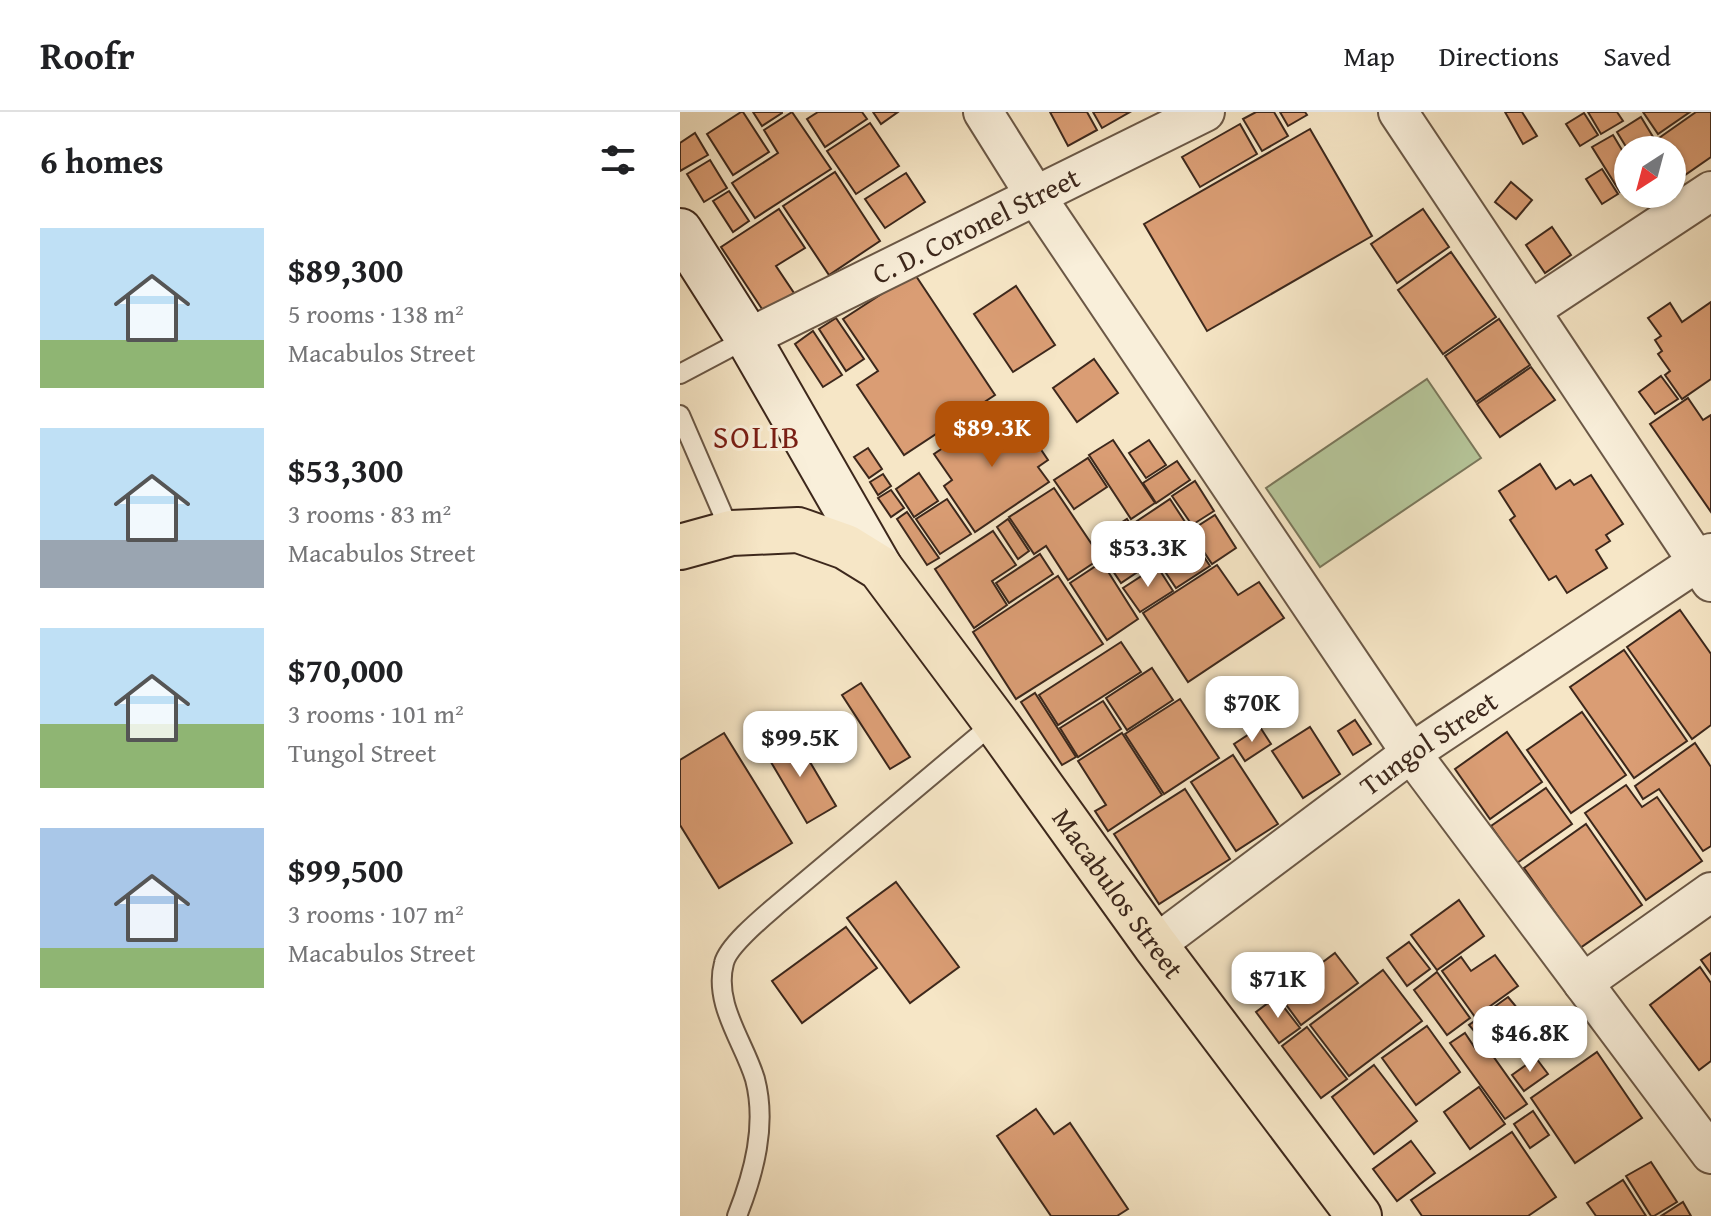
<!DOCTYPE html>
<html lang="en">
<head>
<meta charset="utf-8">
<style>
	body { margin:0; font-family:"Gentium Book Plus",serif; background:#f6f6f6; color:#202124; height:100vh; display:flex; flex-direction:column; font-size:30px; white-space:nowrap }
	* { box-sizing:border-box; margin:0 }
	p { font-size:26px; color:#757577 }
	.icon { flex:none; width:44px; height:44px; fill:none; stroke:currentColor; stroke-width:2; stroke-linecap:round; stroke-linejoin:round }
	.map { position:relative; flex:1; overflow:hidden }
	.drawer { display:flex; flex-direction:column; background:#fff; width:680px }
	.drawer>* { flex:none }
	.needle { width:52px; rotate:216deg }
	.tools { position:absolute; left:934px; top:24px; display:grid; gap:16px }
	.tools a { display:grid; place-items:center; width:72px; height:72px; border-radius:50%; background:#fff; box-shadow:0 2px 6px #0004; font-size:40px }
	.price { position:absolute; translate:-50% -68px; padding:0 18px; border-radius:16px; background:#fff; color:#222; font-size:26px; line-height:52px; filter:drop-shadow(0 2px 4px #0008) }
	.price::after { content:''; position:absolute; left:50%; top:48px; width:24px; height:18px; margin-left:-12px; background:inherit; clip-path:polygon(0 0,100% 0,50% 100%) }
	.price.current { background:#b45309; color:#fff }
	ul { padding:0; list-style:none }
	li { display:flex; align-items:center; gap:24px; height:200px; padding:0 40px }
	li span { display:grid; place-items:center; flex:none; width:224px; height:160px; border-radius:0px; color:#555 }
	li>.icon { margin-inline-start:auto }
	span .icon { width:96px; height:96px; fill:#fffc; stroke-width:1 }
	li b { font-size:34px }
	h2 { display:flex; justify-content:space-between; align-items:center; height:96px; padding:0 40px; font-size:34px }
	header { display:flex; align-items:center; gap:48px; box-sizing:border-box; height:112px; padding:0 40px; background:#fff; border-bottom:2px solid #e0e0e0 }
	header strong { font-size:38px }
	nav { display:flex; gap:44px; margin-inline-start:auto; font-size:28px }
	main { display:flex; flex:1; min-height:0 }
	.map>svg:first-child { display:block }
</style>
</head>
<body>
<header>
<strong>Roofr</strong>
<nav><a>Map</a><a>Directions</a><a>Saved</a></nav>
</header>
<main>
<section class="drawer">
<h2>6 homes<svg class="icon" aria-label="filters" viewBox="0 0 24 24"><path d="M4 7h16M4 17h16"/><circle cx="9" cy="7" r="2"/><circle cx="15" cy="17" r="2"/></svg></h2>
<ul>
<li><span style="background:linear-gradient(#bfe0f5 70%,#8fb573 0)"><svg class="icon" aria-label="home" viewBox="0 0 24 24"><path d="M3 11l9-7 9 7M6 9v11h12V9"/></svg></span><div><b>$89,300</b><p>5 rooms · 138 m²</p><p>Macabulos Street</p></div></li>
<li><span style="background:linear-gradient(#bfe0f5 70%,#9aa5b1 0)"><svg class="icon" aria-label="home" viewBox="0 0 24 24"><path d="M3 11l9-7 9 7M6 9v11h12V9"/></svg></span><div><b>$53,300</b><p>3 rooms · 83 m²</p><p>Macabulos Street</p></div></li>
<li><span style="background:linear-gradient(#bfe0f5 60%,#8fb573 0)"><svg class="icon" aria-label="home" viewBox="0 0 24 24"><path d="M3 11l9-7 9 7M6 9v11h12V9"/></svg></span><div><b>$70,000</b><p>3 rooms · 101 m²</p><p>Tungol Street</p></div></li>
<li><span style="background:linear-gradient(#a9c7e8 75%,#8fb573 0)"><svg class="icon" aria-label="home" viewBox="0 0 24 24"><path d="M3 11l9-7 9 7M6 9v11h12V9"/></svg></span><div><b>$99,500</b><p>3 rooms · 107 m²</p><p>Macabulos Street</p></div></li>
</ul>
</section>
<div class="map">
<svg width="1031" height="1104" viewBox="0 0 1031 1104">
	<rect width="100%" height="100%" fill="#f6e6c6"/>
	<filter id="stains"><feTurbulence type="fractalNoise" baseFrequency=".0025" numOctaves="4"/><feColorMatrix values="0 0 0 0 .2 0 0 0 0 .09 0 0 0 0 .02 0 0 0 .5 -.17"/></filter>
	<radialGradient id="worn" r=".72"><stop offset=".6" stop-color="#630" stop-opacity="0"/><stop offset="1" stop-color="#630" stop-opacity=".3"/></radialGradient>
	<polygon fill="#b6c69a" stroke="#7a775b" stroke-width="2" points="747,267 801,346 640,455 586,376"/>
	<g fill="#da9d74" stroke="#3d281c" stroke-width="2">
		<polygon points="61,0 63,0 89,40 53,63 27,22"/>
		<polygon points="73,0 102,0 102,1 82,14"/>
		<polygon points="112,0 151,57 75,106 52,71 98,41 84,18"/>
		<polygon points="138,0 182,0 187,7 145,35 127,7"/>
		<polygon points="193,0 218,0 201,12"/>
		<polygon points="370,0 407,0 417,18 388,34"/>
		<polygon points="413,0 450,0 422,16"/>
		<polygon points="576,0 594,0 608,24 582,39 563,7"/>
		<polygon points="600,0 625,0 627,3 608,14"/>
		<polygon points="825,0 842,0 857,24 843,32"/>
		<polygon points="908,0 937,0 943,9 921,22"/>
		<polygon points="963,0 1010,0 978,22"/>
		<polygon points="1016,0 1031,0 1031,45 1005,63 992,45 992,38 987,38 979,26"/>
		<polygon points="904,1 918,23 900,34 886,12"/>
		<polygon points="961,5 981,38 948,38 937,20"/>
		<polygon points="190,11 219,54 176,82 147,39"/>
		<polygon points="560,12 577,42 520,75 502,45"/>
		<polygon points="630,17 692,124 527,219 464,112"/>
		<polygon points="15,21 28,43 0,59 0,31"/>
		<polygon points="933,23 948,48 948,76 940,80 912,35"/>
		<polygon points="30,48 47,76 24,90 7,62"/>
		<polygon points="922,57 938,82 922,92 906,67"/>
		<polygon points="155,60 200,129 149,163 103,94"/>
		<polygon points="226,61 245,90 205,116 185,87"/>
		<polygon points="831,70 852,88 836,107 815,90"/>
		<polygon points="49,79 69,109 53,120 33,89"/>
		<polygon points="99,97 125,136 96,154 114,181 84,200 41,135"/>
		<polygon points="743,97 769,135 717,171 691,132"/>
		<polygon points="872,115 891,143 865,161 846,133"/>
		<polygon points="771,140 816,205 763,242 718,178"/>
		<polygon points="234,161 315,283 224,343 177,273 198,259 163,207"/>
		<polygon points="336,174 375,233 333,260 294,202"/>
		<polygon points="1031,190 1031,267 1002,287 985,263 990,259 978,242 982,239 975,228 981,224 968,206 990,191 1002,210"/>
		<polygon points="156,206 184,247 166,259 139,217"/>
		<polygon points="819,207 850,253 796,290 765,244"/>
		<polygon points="133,219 162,263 143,275 115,232"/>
		<polygon points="414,247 438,281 397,310 373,276"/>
		<polygon points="851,255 875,288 820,325 797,292"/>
		<polygon points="981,264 998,287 975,302 959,280"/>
		<polygon points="1008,286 1023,308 1031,303 1031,400 970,312"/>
		<polygon points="319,298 331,316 341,308 368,348 358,355 369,370 295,420 264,374 272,368 254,342"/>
		<polygon points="433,328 475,391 451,407 409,343"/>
		<polygon points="469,328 486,353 466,366 449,341"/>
		<polygon points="188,336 202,357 189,366 174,345"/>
		<polygon points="408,346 427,375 394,397 374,368"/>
		<polygon points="497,349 510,368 476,391 463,371"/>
		<polygon points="860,352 876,377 890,368 894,373 911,363 943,412 926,423 930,429 916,438 927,456 887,481 876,464 869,468 830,408 835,404 819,379"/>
		<polygon points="239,361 258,389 234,405 216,377"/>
		<polygon points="203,362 211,374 198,383 190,370"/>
		<polygon points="515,369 534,399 512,413 492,384"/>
		<polygon points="374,376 421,446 388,468 366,434 354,442 329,405"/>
		<polygon points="211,378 224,396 211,405 198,386"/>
		<polygon points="267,387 291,422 260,442 236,407"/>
		<polygon points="490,387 509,416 473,439 454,411"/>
		<polygon points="227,400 259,446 247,453 217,407"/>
		<polygon points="535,403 556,436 532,452 510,419"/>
		<polygon points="328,407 349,439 338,447 317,415"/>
		<polygon points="447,407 474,449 441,471 413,429"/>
		<polygon points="313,419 336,453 312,469 327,493 294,516 255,457"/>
		<polygon points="508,421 530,454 496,476 474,443"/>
		<polygon points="360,442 373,462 329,491 316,471"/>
		<polygon points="422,450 458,507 427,528 390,471"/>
		<polygon points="537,453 558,483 579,470 604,506 508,570 463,501"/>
		<polygon points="477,454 493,479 460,500 443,476"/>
		<polygon points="378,464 423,532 336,587 293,520"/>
		<polygon points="1000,498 1031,542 1031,613 1012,627 947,535"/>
		<polygon points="441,530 461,560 378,613 359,583"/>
		<polygon points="944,538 1007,629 954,666 890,575"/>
		<polygon points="472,556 493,588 447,618 426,586"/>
		<polygon points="181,571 230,645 210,657 162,583"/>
		<polygon points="355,581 396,645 382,653 341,590"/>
		<polygon points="500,587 539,646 484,682 445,622"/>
		<polygon points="423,589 441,617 398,645 380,616"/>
		<polygon points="902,600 946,663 891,701 847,638"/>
		<polygon points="675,608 691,632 673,643 658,619"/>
		<polygon points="580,615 591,632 565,649 554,632"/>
		<polygon points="630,615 660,662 623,686 592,639"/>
		<polygon points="827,620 862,670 810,707 775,657"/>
		<polygon points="44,621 112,731 39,776 0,713 0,648"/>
		<polygon points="442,621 482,683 428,719 415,699 426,693 398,649"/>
		<polygon points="114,623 156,694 127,711 85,640"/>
		<polygon points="1015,631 1031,655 1031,734 1023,739 979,677 963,687 955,674"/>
		<polygon points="553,643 598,712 556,739 511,670"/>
		<polygon points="946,673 962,695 977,685 1022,749 966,788 905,701"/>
		<polygon points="866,676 892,712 837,751 811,714"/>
		<polygon points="505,677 550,747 479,792 434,722"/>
		<polygon points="906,712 962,793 900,836 844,756"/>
		<polygon points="216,770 279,855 230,891 167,806"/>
		<polygon points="779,788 804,824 757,858 731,823"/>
		<polygon points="166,815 197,856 122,911 92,869"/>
		<polygon points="729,830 750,857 727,874 707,846"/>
		<polygon points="655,841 678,871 621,913 599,883"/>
		<polygon points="1031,841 1031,862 1021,848"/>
		<polygon points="815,843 838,874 795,905 762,859 781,845 791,859"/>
		<polygon points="1020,855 1031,871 1031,949 1019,958 970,893"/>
		<polygon points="703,858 742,909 669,964 630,913"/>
		<polygon points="757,860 790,906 767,923 734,878"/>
		<polygon points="596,885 620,916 599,931 576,900"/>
		<polygon points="828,885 838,897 799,925 789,913"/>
		<polygon points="747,914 780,960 736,993 702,946"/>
		<polygon points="627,915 667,967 641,986 602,934"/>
		<polygon points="785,921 795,936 803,930 847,992 825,1007 770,931"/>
		<polygon points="917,940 962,1006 895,1051 851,986"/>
		<polygon points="856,946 868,962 844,979 832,963"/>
		<polygon points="694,953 737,1009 694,1042 652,985"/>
		<polygon points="799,975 825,1012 790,1037 764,1000"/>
		<polygon points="356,997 374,1022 390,1011 448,1097 437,1104 371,1104 317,1024"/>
		<polygon points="853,999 869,1023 850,1036 834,1012"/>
		<polygon points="832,1020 876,1085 848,1104 742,1104 731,1088"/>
		<polygon points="731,1029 755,1061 717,1089 693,1057"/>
		<polygon points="971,1050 997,1090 974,1104 971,1104 946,1064"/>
		<polygon points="943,1068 966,1104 916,1104 907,1091"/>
		<polygon points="1003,1090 1011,1104 981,1104"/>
	</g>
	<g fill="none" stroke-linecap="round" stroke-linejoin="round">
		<g stroke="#6b5846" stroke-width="22">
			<g id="lane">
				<polyline points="0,262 68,226"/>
				<polyline points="0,303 51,421"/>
				<path d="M57 1104C74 1061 87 1013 75 967 64 930 33 892 44 851 48 834 83 805 97 793L315 610"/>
			</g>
		</g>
		<g stroke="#6b5846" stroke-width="42">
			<g id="street">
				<polyline points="303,0 355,83 731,641 1031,1042"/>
				<polyline points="718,0 1031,470"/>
				<polyline points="851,198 1031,79"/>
				<path id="s1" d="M68 226 525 0"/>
				<path id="s2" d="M475 833 731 641 1031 441"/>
				<polyline points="903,871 1031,780"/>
			</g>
		</g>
		<g stroke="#3d281c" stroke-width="48">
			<polyline id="secondary" points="0,119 68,226 200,456"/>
		</g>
		<g stroke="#3d281c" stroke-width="48">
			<g id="primary">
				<path id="s3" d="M0 435 51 421 118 418 166 435 200 456 315 610 475 833 679 1104"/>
			</g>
		</g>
		<use href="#lane" stroke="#f9efda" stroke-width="18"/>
		<use href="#street" stroke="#f9efda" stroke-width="38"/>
		<use href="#secondary" stroke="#f9efda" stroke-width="44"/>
		<use href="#primary" stroke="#f6e6c6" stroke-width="44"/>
	</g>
	<g text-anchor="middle" stroke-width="6" stroke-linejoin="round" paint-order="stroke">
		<g font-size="28" fill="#3d281c" stroke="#f9efda">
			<text dy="10" stroke="none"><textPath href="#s1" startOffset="254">C. D. Coronel Street</textPath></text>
			<text dy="10" stroke="none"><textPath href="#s2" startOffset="340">Tungol Street</textPath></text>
			<text dy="10" stroke="none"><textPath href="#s3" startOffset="614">Macabulos Street</textPath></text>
		</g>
		<g font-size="32" letter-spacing="2" fill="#7a1f14" stroke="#f9efda">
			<text x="77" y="336">SOLIB</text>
		</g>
	</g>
	<rect width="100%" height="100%" filter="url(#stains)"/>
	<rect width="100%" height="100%" fill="url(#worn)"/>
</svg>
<div class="tools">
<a><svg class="needle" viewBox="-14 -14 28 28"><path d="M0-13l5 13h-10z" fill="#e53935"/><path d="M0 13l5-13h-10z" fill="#757577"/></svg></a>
</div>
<b class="price current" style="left:312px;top:357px">$89.3K</b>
<b class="price" style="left:468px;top:477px">$53.3K</b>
<b class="price" style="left:572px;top:632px">$70K</b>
<b class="price" style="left:120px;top:667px">$99.5K</b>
<b class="price" style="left:598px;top:908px">$71K</b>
<b class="price" style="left:850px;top:962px">$46.8K</b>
</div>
</main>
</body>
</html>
